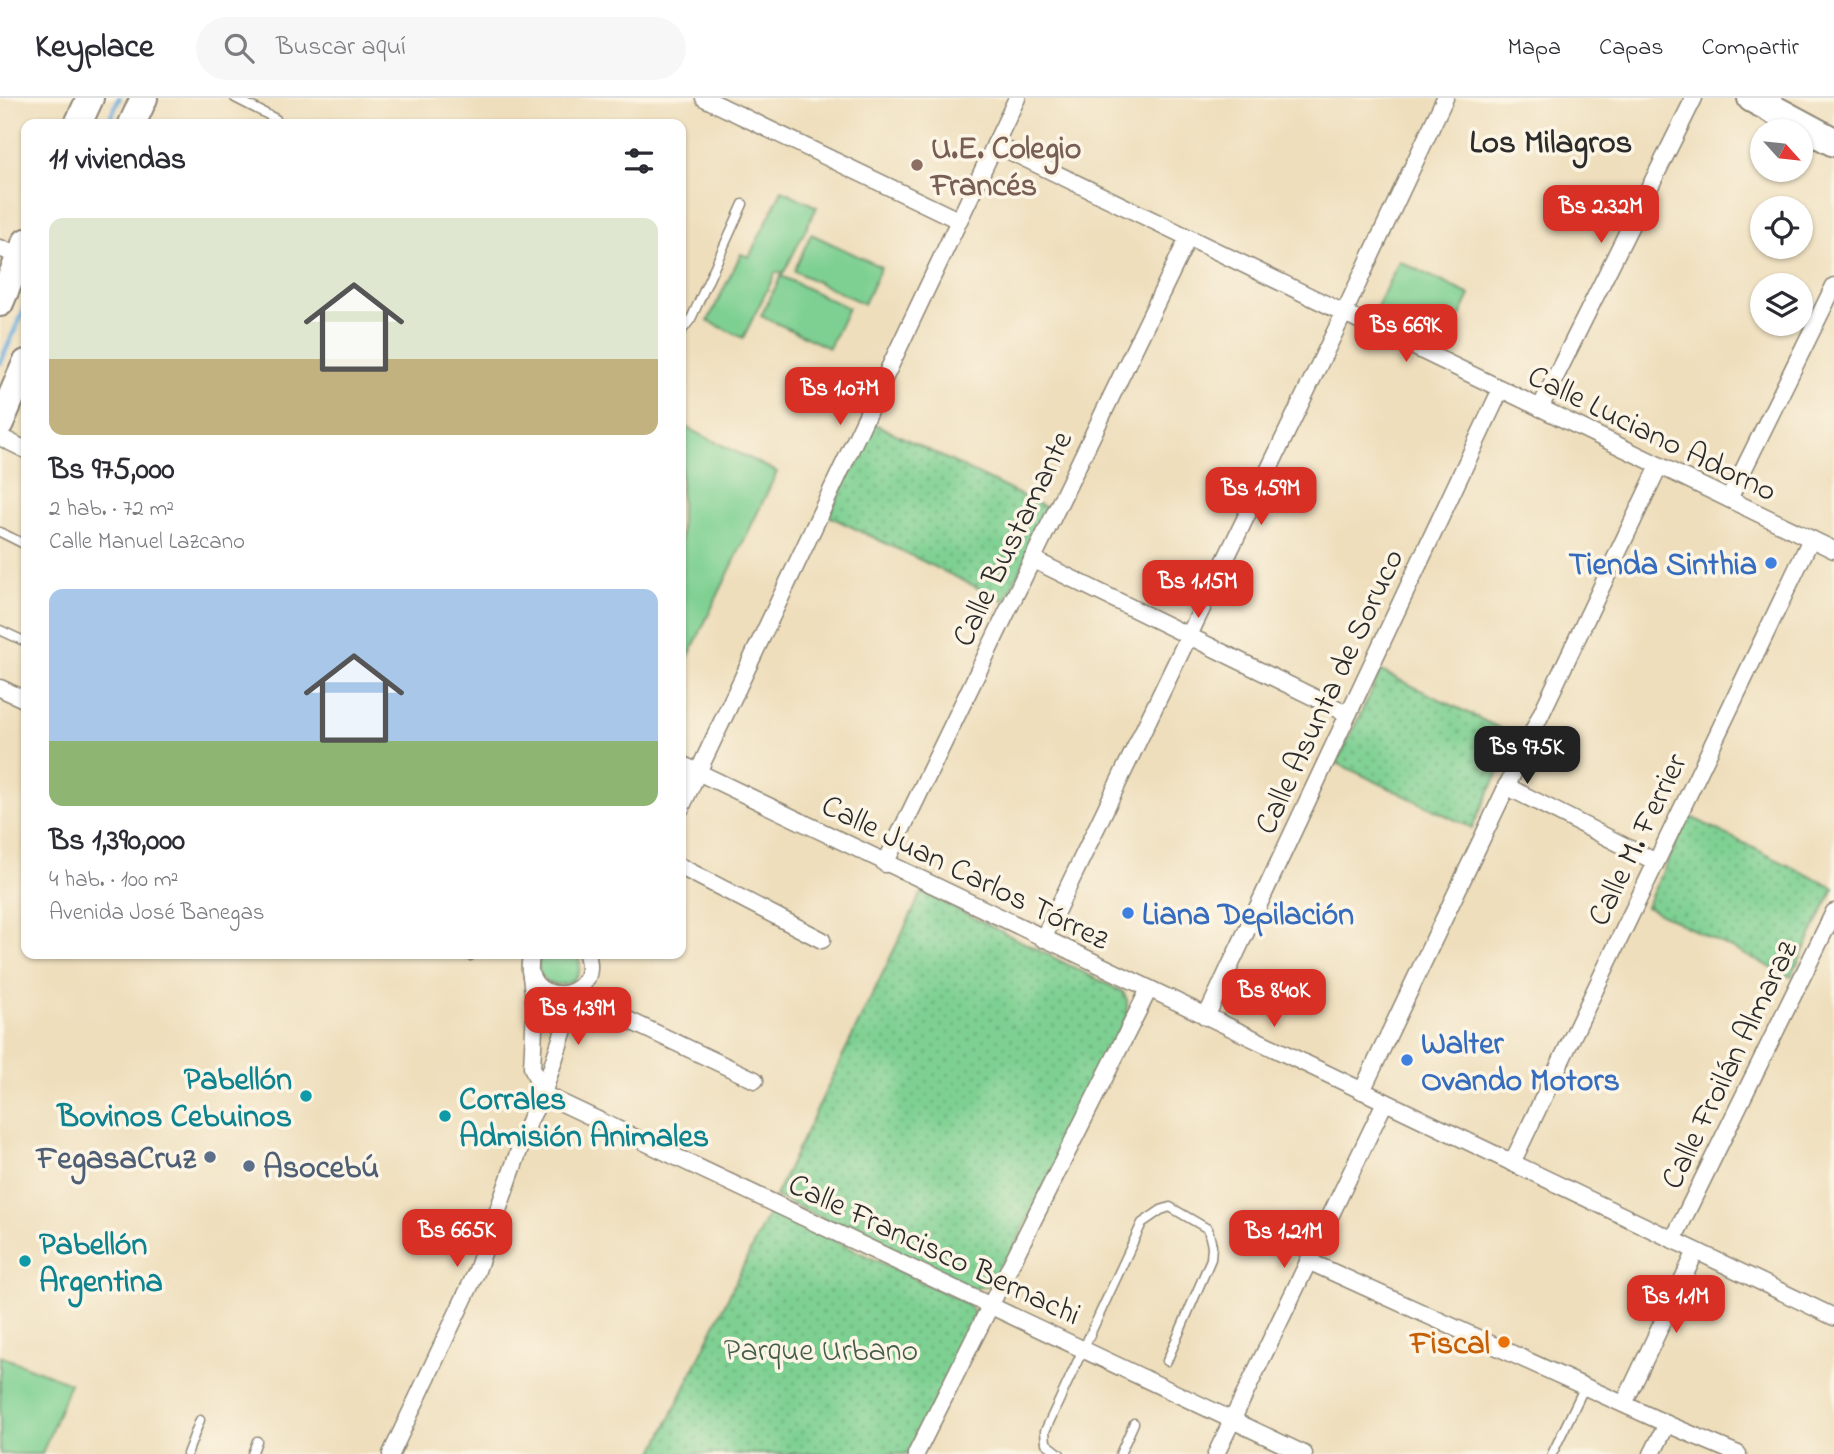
<!DOCTYPE html>
<html lang="es">
<head>
<meta charset="utf-8">
<style>
	body { margin:0; font-family:"Indie Flower",sans-serif; background:#f7f7f7; color:#2b2b33; height:100vh; display:flex; flex-direction:column; font-size:26px; white-space:nowrap }
	* { box-sizing:border-box; margin:0 }
	p { font-size:23px; color:#7c7c81 }
	.icon { flex:none; width:38px; height:38px; fill:none; stroke:currentColor; stroke-width:2; stroke-linecap:round; stroke-linejoin:round }
	.map { position:relative; flex:1; overflow:hidden }
	.sheet { position:absolute; left:21px; top:21px; width:665px; height:840px; display:flex; flex-direction:column; background:#fff; border-radius:14px; box-shadow:0 2px 5px #0004 }
	.sheet>* { flex:none }
	.needle { width:46px; rotate:117deg }
	.buttons { position:absolute; left:1750px; top:21px; display:grid; gap:14px }
	.buttons a { display:grid; place-items:center; width:63px; height:63px; border-radius:50%; background:#fff; box-shadow:0 2px 5px #0004; font-size:35px }
	.price { position:absolute; translate:-50% -60px; padding:0 16px; border-radius:14px; background:#d93025; color:#fff; font-size:23px; line-height:46px; filter:drop-shadow(0 2px 4px #0008) }
	.price::after { content:''; position:absolute; left:50%; top:42px; width:21px; height:16px; margin-left:-10px; background:inherit; clip-path:polygon(0 0,100% 0,50% 100%) }
	.price.current { background:#222; color:#fff }
	ul { padding:0; list-style:none }
	li { display:grid; align-content:center; gap:14px; height:371px; padding:0 28px }
	li span { display:grid; place-items:center; height:217px; border-radius:14px; color:#555 }
	li>.icon { margin-inline-start:auto }
	span .icon { width:126px; height:126px; fill:#fffc; stroke-width:1 }
	li b { font-size:30px }
	h2 { display:flex; justify-content:space-between; align-items:center; height:84px; padding:0 28px; font-size:30px }
	header { display:flex; align-items:center; gap:42px; box-sizing:border-box; height:98px; padding:0 35px; background:#fff; border-bottom:2px solid #e1e1e2 }
	header strong { font-size:33px }
	nav { display:flex; gap:38px; margin-inline-start:auto; font-size:24px }
	.search { width:490px; height:63px; background:#f7f7f7; display:flex; align-items:center; gap:18px; box-sizing:border-box; padding:0 24px; border-radius:38px; color:#7c7c81; font-size:26px }
	.map>svg:first-child { display:block }
</style>
</head>
<body>
<header>
<strong>Keyplace</strong>
<div class="search"><svg class="icon" aria-label="search" viewBox="0 0 24 24"><circle cx="10" cy="10" r="6"/><path d="M15 15l6 6"/></svg>Buscar aquí</div>
<nav><a>Mapa</a><a>Capas</a><a>Compartir</a></nav>
</header>
<div class="map">
<svg width="1834" height="1356" viewBox="0 0 1834 1356">
	<defs>
		<pattern id="park-dots" width="8" height="8" patternUnits="userSpaceOnUse" patternTransform="scale(1.75)"><rect width="8" height="8" fill="#7ed092"/><path d="M2 2h.1M6 6h.1" fill="none" stroke="#67a977" stroke-width="1.8" stroke-linecap="round"/></pattern>
	</defs>
	<rect width="100%" height="100%" fill="#fcf5e5"/>
	<filter id="ink" filterUnits="userSpaceOnUse"><feTurbulence type="fractalNoise" baseFrequency=".0143" numOctaves="2"/><feDisplacementMap in="SourceGraphic" scale="14" xChannelSelector="R" yChannelSelector="G"/><feConvolveMatrix kernelMatrix="1 2 1 2 8 2 1 2 1" color-interpolation-filters="sRGB"/></filter>
	<filter id="wash" filterUnits="userSpaceOnUse"><feTurbulence type="fractalNoise" baseFrequency=".00686" numOctaves="4" result="noise"/><feDisplacementMap in="SourceGraphic" scale="28" xChannelSelector="R" yChannelSelector="G"/><feGaussianBlur stdDeviation="1.57" result="paint"/><feColorMatrix in="noise" values="0 0 0 0 0 0 0 0 0 0 0 0 0 0 0 0 0 1.4 0 .05"/><feComposite in="paint" operator="in"/></filter>
	<g filter="url(#wash)">
		<rect width="100%" height="100%" fill="#eedebc"/>
		<g fill="#7ed092" stroke="#547e5e" stroke-width="2">
			<polygon points="782,92 817,109 783,176 776,174 743,240 708,223 741,156 749,159"/>
			<polygon points="811,136 881,169 864,206 794,173"/>
			<polygon points="1399,163 1470,197 1447,245 1376,211"/>
			<polygon points="781,178 848,210 829,250 761,218"/>
			<polygon points="681,327 777,374 681,574"/>
			<path d="M541 856H577C594 897 524 896 541 856Z"/>
			<polygon points="0,1258 70,1285 42,1356 0,1356"/>
		</g>
		<g fill="url(#park-dots)" stroke="#547e5e" stroke-width="2">
			<polygon points="873,325 1049,411 1005,503 829,418"/>
			<polygon points="1381,573 1516,638 1472,730 1337,665"/>
			<polygon points="1689,718 1834,790 1791,879 1646,809"/>
			<polygon points="922,794 1123,894 1127,902 1127,917 999,1181 986,1188 973,1191 775,1098"/>
			<polygon points="770,1112 966,1205 974,1214 974,1224 909,1356 653,1356"/>
		</g>
		<g fill="none" stroke-linecap="round" stroke-linejoin="round">
			<g stroke="#65aadb" stroke-width="5">
				<polyline points="108,26 119,0"/>
				<polyline points="0,265 26,207"/>
			</g>
		</g>
	</g>
	<g filter="url(#ink)">
		<g fill="none" stroke-linecap="round" stroke-linejoin="round">
			<g stroke="#8c8474" stroke-width="11">
				<g id="service">
					<polyline points="235,0 276,21"/>
					<polyline points="681,234 691,221 743,106"/>
					<polyline points="0,434 26,447"/>
					<polyline points="0,532 26,544"/>
					<polyline points="470,858 471,856"/>
					<polyline points="187,1356 200,1322"/>
					<polyline points="252,1356 257,1343"/>
					<polyline points="1060,1356 1046,1345 1045,1333 1142,1125 1161,1112 1170,1109 1208,1131 1212,1148 1211,1161 1167,1263"/>
					<polyline points="1120,1356 1134,1325"/>
					<polyline points="1552,1356 1585,1288"/>
				</g>
			</g>
			<g stroke="#8c8474" stroke-width="19">
				<g id="minor">
					<polyline points="704,0 958,122"/>
					<polyline points="995,46 1834,452"/>
					<polyline points="0,150 20,159"/>
					<polyline points="1540,310 1694,0"/>
					<polyline points="0,339 26,352"/>
					<polyline points="1729,401 1834,188"/>
					<polyline points="1032,461 1348,616"/>
					<polyline points="0,590 26,602"/>
					<polyline points="681,666 1834,1219"/>
					<polyline points="1506,688 1656,764"/>
					<polyline points="681,710 1017,0"/>
					<polyline points="885,766 1188,140"/>
					<polyline points="681,769 822,842"/>
					<polyline points="1043,841 1344,215 1445,0"/>
					<path d="M532 856C515 909 603 910 587 856"/>
					<polyline points="531,878 535,911 532,969 543,996"/>
					<polyline points="577,891 590,903 607,912 755,982"/>
					<polyline points="1206,919 1501,291"/>
					<polyline points="1362,993 1659,368"/>
					<polyline points="543,996 1304,1356"/>
					<polyline points="1512,1065 1811,441"/>
					<polyline points="1673,1142 1834,814"/>
					<polyline points="1308,1163 1667,1326 1738,1356"/>
					<polyline points="1624,1306 1696,1153"/>
					<polyline points="391,1356 476,1175 530,1021 543,996 570,913 572,894"/>
					<polyline points="916,1356 1149,891"/>
					<polyline points="1216,1356 1385,1004"/>
					<polyline points="1652,1356 1667,1326"/>
				</g>
			</g>
			<g stroke="#8c8474" stroke-width="30">
				<g id="primary">
					<polyline points="78,26 90,0"/>
					<polyline points="132,26 144,0"/>
					<polyline points="0,205 26,144"/>
					<polyline points="0,325 26,265"/>
				</g>
			</g>
			<g stroke="#8c8474" stroke-width="32">
				<polyline id="trunk" points="1752,0 1834,44"/>
			</g>
			<use href="#service" stroke="#fff" stroke-width="8"/>
			<use href="#minor" stroke="#fff" stroke-width="16"/>
			<use href="#primary" stroke="#fff" stroke-width="26"/>
			<use href="#trunk" stroke="#fff" stroke-width="28"/>
		</g>
	</g>
	<circle fill="#8d6e63" stroke="#fcf5e5" stroke-width="2.5" cx="917" cy="67" r="7"/>
	<g fill="#3f7fe0" stroke="#fcf5e5" stroke-width="2.5">
		<circle cx="1771" cy="465" r="7"/>
		<circle cx="1128" cy="815" r="7"/>
		<circle cx="1407" cy="962" r="7"/>
	</g>
	<g fill="#0f9aa8" stroke="#fcf5e5" stroke-width="2.5">
		<circle cx="306" cy="998" r="7"/>
		<circle cx="445" cy="1018" r="7"/>
		<circle cx="25" cy="1163" r="7"/>
	</g>
	<g fill="#5c6f8a" stroke="#fcf5e5" stroke-width="2.5">
		<circle cx="210" cy="1059" r="7"/>
		<circle cx="249" cy="1068" r="7"/>
	</g>
	<circle fill="#e8710a" stroke="#fcf5e5" stroke-width="2.5" cx="1504" cy="1244" r="7"/>
	<g text-anchor="middle" stroke-width="7" stroke-linejoin="round" paint-order="stroke">
		<g font-size="32" font-weight="bold" fill="#785e54" stroke="#fcf5e5" text-anchor="start">
			<text x="931" y="60">U.E. Colegio<tspan x="931" dy="37">Francés</tspan></text>
		</g>
		<g font-size="32" fill="#2b2b2b" stroke="#fcf5e5">
			<text transform="translate(1653 334) rotate(26)" y="11">Calle Luciano Adorno</text>
			<text transform="translate(1011 440) rotate(-64)" y="11">Calle Bustamante</text>
			<text transform="translate(1328 593) rotate(-65)" y="11">Calle Asunta de Soruco</text>
			<text transform="translate(1636 741) rotate(-64)" y="11">Calle M. Ferrier</text>
			<text transform="translate(966 773) rotate(26)" y="11">Calle Juan Carlos Tórrez</text>
			<text transform="translate(1728 966) rotate(-64)" y="11">Calle Froilán Almaraz</text>
			<text transform="translate(935 1150) rotate(25)" y="11">Calle Francisco Bernachi</text>
		</g>
		<g font-size="32" font-weight="bold" fill="#366cbe" stroke="#fcf5e5" text-anchor="start">
			<text x="1757" y="476" text-anchor="end">Tienda Sinthia</text>
			<text x="1142" y="826">Liana Depilación</text>
			<text x="1421" y="955">Walter<tspan x="1421" dy="37">Ovando Motors</tspan></text>
		</g>
		<g font-size="32" font-weight="bold" fill="#0d838f" stroke="#fcf5e5" text-anchor="start">
			<text x="292" y="991" text-anchor="end">Pabellón<tspan x="292" dy="37">Bovinos Cebuinos</tspan></text>
			<text x="459" y="1011">Corrales<tspan x="459" dy="37">Admisión Animales</tspan></text>
			<text x="39" y="1156">Pabellón<tspan x="39" dy="37">Argentina</tspan></text>
		</g>
		<g font-size="32" font-weight="bold" fill="#4e5e75" stroke="#fcf5e5" text-anchor="end">
			<text x="196" y="1070">FegasaCruz</text>
			<text x="263" y="1079" text-anchor="start">Asocebú</text>
		</g>
		<g font-size="32" font-weight="bold" fill="#c56008" stroke="#fcf5e5" text-anchor="end">
			<text x="1490" y="1255">Fiscal</text>
		</g>
		<g font-size="32" fill="#445d4a" stroke="#fcf5e5">
			<text x="821" y="1262">Parque Urbano</text>
		</g>
		<g font-size="33" font-weight="bold" fill="#2b2b2b" stroke="#fcf5e5">
			<text x="1551" y="54">Los Milagros</text>
		</g>
	</g>
</svg>
<div class="buttons">
<a><svg class="needle" viewBox="-14 -14 28 28"><path d="M0-13l5 13h-10z" fill="#e53935"/><path d="M0 13l5-13h-10z" fill="#7c7c81"/></svg></a>
<a><svg class="icon" aria-label="locate" viewBox="0 0 24 24"><circle cx="12" cy="12" r="6"/><path d="M12 2v4M12 18v4M2 12h4M18 12h4"/></svg></a>
<a><svg class="icon" aria-label="layers" viewBox="0 0 24 24"><path d="M12 4l9 5-9 5-9-5zM3 14l9 5 9-5"/></svg></a>
</div>
<b class="price" style="left:1601px;top:147px">Bs 2.32M</b>
<b class="price" style="left:1406px;top:266px">Bs 669K</b>
<b class="price" style="left:840px;top:329px">Bs 1.07M</b>
<b class="price" style="left:1261px;top:429px">Bs 1.59M</b>
<b class="price" style="left:1198px;top:522px">Bs 1.15M</b>
<b class="price current" style="left:1527px;top:688px">Bs 975K</b>
<b class="price" style="left:1274px;top:931px">Bs 840K</b>
<b class="price" style="left:578px;top:949px">Bs 1.39M</b>
<b class="price" style="left:457px;top:1171px">Bs 665K</b>
<b class="price" style="left:1284px;top:1172px">Bs 1.21M</b>
<b class="price" style="left:1676px;top:1237px">Bs 1.1M</b>
<section class="sheet">
<h2>11 viviendas<svg class="icon" aria-label="filters" viewBox="0 0 24 24"><path d="M4 7h16M4 17h16"/><circle cx="9" cy="7" r="2"/><circle cx="15" cy="17" r="2"/></svg></h2>
<ul>
<li><span style="background:linear-gradient(#dfe7d0 65%,#c2b280 0)"><svg class="icon" aria-label="home" viewBox="0 0 24 24"><path d="M3 11l9-7 9 7M6 9v11h12V9"/></svg></span><div><b>Bs 975,000</b><p>2 hab. · 72 m²</p><p>Calle Manuel Lazcano</p></div></li>
<li><span style="background:linear-gradient(#a9c7e8 70%,#8fb573 0)"><svg class="icon" aria-label="home" viewBox="0 0 24 24"><path d="M3 11l9-7 9 7M6 9v11h12V9"/></svg></span><div><b>Bs 1,390,000</b><p>4 hab. · 100 m²</p><p>Avenida José Banegas</p></div></li>
</ul>
</section>
</div>
</body>
</html>
